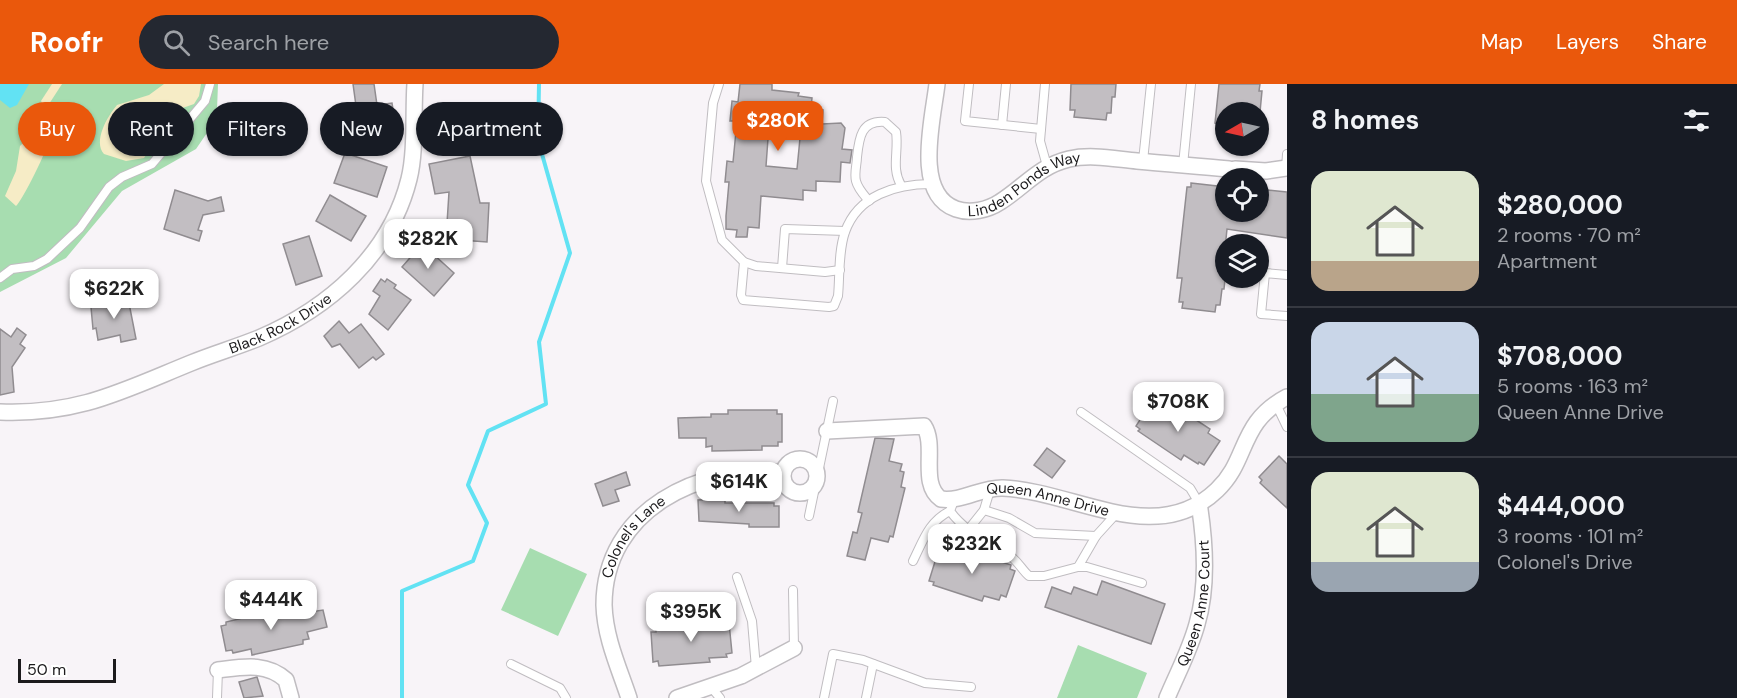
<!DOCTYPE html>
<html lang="en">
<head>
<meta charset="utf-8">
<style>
	body { margin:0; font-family:"DM Sans",sans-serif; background:#242831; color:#f1f3f6; height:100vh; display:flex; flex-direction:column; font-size:22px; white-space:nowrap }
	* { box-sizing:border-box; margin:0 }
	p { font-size:20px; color:#9ea1a6 }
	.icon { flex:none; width:33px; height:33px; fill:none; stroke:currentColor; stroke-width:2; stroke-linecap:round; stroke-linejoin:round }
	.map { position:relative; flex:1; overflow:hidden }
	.sheet { display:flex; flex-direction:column; background:#171b24; width:450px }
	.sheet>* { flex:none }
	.hud { position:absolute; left:18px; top:18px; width:570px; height:54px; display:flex; gap:12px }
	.needle { width:39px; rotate:261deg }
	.fabs { position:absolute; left:1215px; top:18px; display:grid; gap:12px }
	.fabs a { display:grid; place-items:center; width:54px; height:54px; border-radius:50%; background:#171b24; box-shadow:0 2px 4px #0004; font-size:30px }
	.scale { position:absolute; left:18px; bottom:15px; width:98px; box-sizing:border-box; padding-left:6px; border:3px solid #1c1b1d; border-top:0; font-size:16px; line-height:21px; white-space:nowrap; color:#1c1b1d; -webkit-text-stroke:4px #fff; paint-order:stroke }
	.price { position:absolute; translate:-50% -51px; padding:0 14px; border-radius:12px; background:#fff; color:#222; font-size:20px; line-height:39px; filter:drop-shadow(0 2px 3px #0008) }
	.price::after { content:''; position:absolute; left:50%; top:36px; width:18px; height:14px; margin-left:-9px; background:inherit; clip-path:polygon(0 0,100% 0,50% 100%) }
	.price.active { background:#ea580c; color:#fff }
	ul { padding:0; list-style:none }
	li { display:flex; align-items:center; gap:18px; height:150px; padding:0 24px }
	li+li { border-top:2px solid #363941 }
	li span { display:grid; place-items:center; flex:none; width:168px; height:120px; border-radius:18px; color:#555 }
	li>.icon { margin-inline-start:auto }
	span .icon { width:72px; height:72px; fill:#fffc; stroke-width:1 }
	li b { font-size:26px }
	h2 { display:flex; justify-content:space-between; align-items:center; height:72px; padding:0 24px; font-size:26px }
	.tag { padding:0 21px; border-radius:27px; background:#171b24; box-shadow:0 2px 4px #0004; font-size:21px; line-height:54px }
	.tag.active { background:#ea580c; color:#fff }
	header { display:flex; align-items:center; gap:36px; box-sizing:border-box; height:84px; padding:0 30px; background:#ea580c; color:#fff }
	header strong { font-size:28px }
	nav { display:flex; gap:33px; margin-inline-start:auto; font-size:21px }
	.search { width:420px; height:54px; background:#242831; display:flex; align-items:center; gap:15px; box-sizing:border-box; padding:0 21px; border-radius:33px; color:#9ea1a6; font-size:22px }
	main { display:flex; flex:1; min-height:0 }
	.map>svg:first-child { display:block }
</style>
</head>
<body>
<header>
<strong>Roofr</strong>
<div class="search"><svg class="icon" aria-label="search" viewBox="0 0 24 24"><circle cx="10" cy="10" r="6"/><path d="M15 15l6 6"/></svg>Search here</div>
<nav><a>Map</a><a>Layers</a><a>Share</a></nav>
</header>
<main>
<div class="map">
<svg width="1287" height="614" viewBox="0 0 1287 614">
	<rect width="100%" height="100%" fill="#f8f4f8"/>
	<g fill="#a7ddb0">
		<polygon points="0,0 218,0 217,26 211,43 196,65 122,107 66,174 0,208"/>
		<polygon points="530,464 587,490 558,552 501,526"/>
		<polygon points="1078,561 1147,589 1137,614 1057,614"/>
	</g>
	<g fill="#f6ecc6">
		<polygon points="52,0 62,0 49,20 44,22 41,17"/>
		<path d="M164 0H201L199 12 194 20 174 27 144 74 126 77 104 70C93 57 107 33 117 21L149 11Z"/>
		<path d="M26 56H34L45 67C42 76 22 117 16 122L5 112 16 87 20 62Z"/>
	</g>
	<polygon fill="#62e2f3" points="0,0 29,0 17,21 10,24 0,16"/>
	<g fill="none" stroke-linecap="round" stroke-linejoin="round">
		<polyline stroke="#62e2f3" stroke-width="4" points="402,614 402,507 473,477 487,439 468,401 488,347 546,320 539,258 570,169 538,56 539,0"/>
	</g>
	<g fill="#c2bec2" stroke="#908c90" stroke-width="1.5" fill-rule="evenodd">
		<polygon points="353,0 374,0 377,21 392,19 394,32 383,34 386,55 361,59 358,39 347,40 346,31 357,29"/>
		<path d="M740 0H772V6L799 9 798 12 812 14 811 24 823 26 822 40 841 39 845 44 842 65 852 66 850 79 841 78 840 98 816 97V107L803 106V116L761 112 759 144 748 143 747 153H736L737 146 726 145V132L729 98H725L727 77 733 78 737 37H730L732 17 738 18ZM769 41 801 44 797 85 766 82Z"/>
		<polygon points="1071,0 1116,0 1115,13 1112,13 1111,29 1107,29 1106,36 1074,33 1075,26 1070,26"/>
		<polygon points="1219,0 1260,0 1259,7 1262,7 1260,28 1226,28 1226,40 1215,39"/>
		<polygon points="345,69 387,83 377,113 334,99"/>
		<polygon points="470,72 480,119 489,119 487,158 446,155 449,108 435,110 429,80"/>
		<polygon points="1191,99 1226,103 1226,128 1258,128 1258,105 1287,108 1287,154 1227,145 1223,184 1226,185 1224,205 1222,205 1220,221 1216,221 1215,228 1182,224 1183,218 1179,218 1182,194 1177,194 1187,103 1191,103"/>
		<polygon points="175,106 208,117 221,113 224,127 203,131 198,146 202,147 199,157 164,145"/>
		<polygon points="330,111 366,132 351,157 316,137"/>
		<polygon points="309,152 322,192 296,201 283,160"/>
		<polygon points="422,160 454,189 434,212 402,183"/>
		<polygon points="381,195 385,198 387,195 396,201 394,204 411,216 388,246 369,230 380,212 373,207"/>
		<polygon points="127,209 136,255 121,258 120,251 98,256 96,244 93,245 91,223 118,217 117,211"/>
		<polygon points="339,237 349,249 361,240 384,270 376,276 373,273 359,284 340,260 332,263 324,252"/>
		<polygon points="17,244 26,251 20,260 25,264 12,283 14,308 0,311 0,245 11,253"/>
		<polygon points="1152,317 1156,320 1158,317 1172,326 1175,322 1210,345 1208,349 1220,357 1204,381 1199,378 1198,380 1184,371 1181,376 1138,347 1140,345 1136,342"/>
		<polygon points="728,326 777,326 777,330 782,330 782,358 778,358 778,362 762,362 762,366 712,367 712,362 706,363 706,354 679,354 678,334 711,333 711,330 728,330"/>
		<polygon points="875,354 894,355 889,377 902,380 900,387 904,388 901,403 905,404 893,453 890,452 888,458 871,454 865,476 847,472 853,448 857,449 862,429 858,428"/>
		<polygon points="1047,364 1065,377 1052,394 1034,381"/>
		<polygon points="1279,372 1287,380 1287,424 1260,399 1262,396 1259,393"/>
		<polygon points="626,388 630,401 615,406 619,417 603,422 595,400"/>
		<polygon points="725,415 725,419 774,419 774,422 779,422 779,443 749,443 749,440 699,437 698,416"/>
		<polygon points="962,465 1011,481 1010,485 1015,487 1006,513 1001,511 999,516 984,512 982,517 933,501 934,498 929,497 938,468 944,470 945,466 960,470"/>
		<polygon points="1102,497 1165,520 1151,560 1045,523 1052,503 1071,510 1074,503 1097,511"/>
		<polygon points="276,526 278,533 323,526 327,543 307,548 309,555 303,556 303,560 252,571 251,565 233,569 232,566 226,567 221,542 226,541 226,538"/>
		<polygon points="724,536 724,539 729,539 732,569 726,570 727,573 709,574 710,578 659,582 658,577 653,578 651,548 656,548 656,545 672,543 672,540"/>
		<polygon points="257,593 263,612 244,614 239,598"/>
	</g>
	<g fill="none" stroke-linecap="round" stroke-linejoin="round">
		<g stroke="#c0bdc1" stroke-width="10">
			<g id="lane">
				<polyline points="719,0 713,19 706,97 722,156 744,178 756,182 825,188 840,186"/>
				<polyline points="969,0 965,37 1041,45"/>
				<polyline points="1045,0 1040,57 1047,82"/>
				<polyline points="1002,41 1006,0"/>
				<polyline points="1143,77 1151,0"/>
				<polyline points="1183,81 1191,0"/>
				<polyline points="1286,84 1287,70"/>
				<path d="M869 117C864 111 858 105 856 97 854 89 857 80 857 73 859 54 861 36 885 38L896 48C899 67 891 84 901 101"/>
				<path d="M744 178 741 211 743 216 829 223 834 222 838 212C840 192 838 168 845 148 858 111 896 100 931 100"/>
				<polyline points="782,184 785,145 845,147"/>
				<polyline points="1287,191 1265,189 1261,230 1287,232"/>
				<polyline points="0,194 12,185 34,182 47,175 80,144 109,103 122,93 152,80 205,17 210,0"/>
				<polyline points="1276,320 1287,343"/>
				<polyline points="1081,328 1190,404 1199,419"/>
				<path d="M955 414 950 427C966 449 988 457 1010 472 1018 477 1022 486 1029 492H1044L1078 483 1096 452 1116 430"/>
				<polyline points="984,426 1009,434 1035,449 1096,452"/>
				<polyline points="809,432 833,317"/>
				<polyline points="968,446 984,426 990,406"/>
				<path d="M913 477C923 457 929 437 950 427"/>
				<polyline points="1078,483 1087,483 1142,499"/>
				<polyline points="737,493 752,537 756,584"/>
				<polyline points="793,506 794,564"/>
				<polyline points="511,580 560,604 566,614"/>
				<polyline points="711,603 720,614"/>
				<polyline points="217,614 218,586"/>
				<polyline points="824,614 833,570 863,576 925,599 971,603"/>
				<polyline points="866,614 873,580"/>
			</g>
		</g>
		<g stroke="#c0bdc1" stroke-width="18">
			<g id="street">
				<path id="s1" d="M937 0C933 35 913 110 956 125 970 130 988 126 1000 118 1024 103 1039 82 1069 75 1091 70 1115 75 1137 77 1168 80 1198 82 1229 85"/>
				<polyline points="1235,85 1266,87 1287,84"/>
				<path id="s2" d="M0 328C78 331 122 307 191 279 213 270 237 263 259 254 329 224 390 171 409 95 416 67 413 29 415 0"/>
				<path id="s3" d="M827 347 924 342C937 362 919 400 941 415 962 418 982 403 1003 404 1074 407 1156 465 1217 406 1249 376 1238 339 1287 313"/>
				<circle cx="800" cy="392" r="17"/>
				<path d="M218 586C243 583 266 578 286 596L291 614"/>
				<path id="s4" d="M629 614C619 584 605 554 604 521 604 426 700 380 783 389"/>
				<polyline points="677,614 741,592 794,564"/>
				<path id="s5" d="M1167 614C1177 590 1190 566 1197 540 1208 503 1205 457 1199 419"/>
			</g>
		</g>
		<use href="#lane" stroke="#fff" stroke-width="8"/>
		<use href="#street" stroke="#fff" stroke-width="15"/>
	</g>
	<g text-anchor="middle" stroke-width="4.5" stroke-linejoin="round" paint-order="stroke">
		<g font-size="15" fill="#1c1b1d" stroke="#fff">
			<text dy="5" stroke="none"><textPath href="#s1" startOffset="212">Linden Ponds Way</textPath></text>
			<text dy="5" stroke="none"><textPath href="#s2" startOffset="297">Black Rock Drive</textPath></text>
			<text dy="5" stroke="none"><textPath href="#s3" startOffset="284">Queen Anne Drive</textPath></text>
			<text dy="5" stroke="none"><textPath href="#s4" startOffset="174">Colonel's Lane</textPath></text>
			<text dy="5" stroke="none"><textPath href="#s5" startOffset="100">Queen Anne Court</textPath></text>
		</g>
	</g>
</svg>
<div class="fabs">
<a><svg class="needle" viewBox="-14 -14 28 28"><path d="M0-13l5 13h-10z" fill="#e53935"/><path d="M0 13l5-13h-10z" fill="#9ea1a6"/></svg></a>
<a><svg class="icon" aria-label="locate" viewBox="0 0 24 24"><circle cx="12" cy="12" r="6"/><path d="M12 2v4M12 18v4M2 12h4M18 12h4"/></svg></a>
<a><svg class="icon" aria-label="layers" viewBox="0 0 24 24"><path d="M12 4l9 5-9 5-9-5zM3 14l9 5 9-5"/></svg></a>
</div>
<div class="scale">50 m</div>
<b class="price active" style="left:778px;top:68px">$280K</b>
<b class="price" style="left:428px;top:186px">$282K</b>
<b class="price" style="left:114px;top:236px">$622K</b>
<b class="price" style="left:1178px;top:349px">$708K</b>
<b class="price" style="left:739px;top:429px">$614K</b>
<b class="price" style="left:972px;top:491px">$232K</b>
<b class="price" style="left:271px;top:547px">$444K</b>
<b class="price" style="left:691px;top:559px">$395K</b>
<div class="hud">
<a class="tag active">Buy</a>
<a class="tag">Rent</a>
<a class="tag">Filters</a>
<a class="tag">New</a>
<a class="tag">Apartment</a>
</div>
</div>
<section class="sheet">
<h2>8 homes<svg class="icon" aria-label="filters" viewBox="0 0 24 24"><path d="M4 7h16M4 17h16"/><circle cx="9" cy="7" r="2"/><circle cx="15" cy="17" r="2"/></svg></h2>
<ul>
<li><span style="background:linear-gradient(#dfe7d0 75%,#b9a48a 0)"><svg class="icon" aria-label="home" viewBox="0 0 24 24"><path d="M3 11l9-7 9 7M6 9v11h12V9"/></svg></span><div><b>$280,000</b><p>2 rooms · 70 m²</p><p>Apartment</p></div></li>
<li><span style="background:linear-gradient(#c9d6e8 60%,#7fa58c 0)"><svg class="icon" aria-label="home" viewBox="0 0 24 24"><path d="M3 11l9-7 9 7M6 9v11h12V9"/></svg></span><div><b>$708,000</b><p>5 rooms · 163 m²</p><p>Queen Anne Drive</p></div></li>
<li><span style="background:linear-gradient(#dfe7d0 75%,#9aa5b1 0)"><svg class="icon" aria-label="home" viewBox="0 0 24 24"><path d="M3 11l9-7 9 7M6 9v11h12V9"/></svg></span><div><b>$444,000</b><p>3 rooms · 101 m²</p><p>Colonel's Drive</p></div></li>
</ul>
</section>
</main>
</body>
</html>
